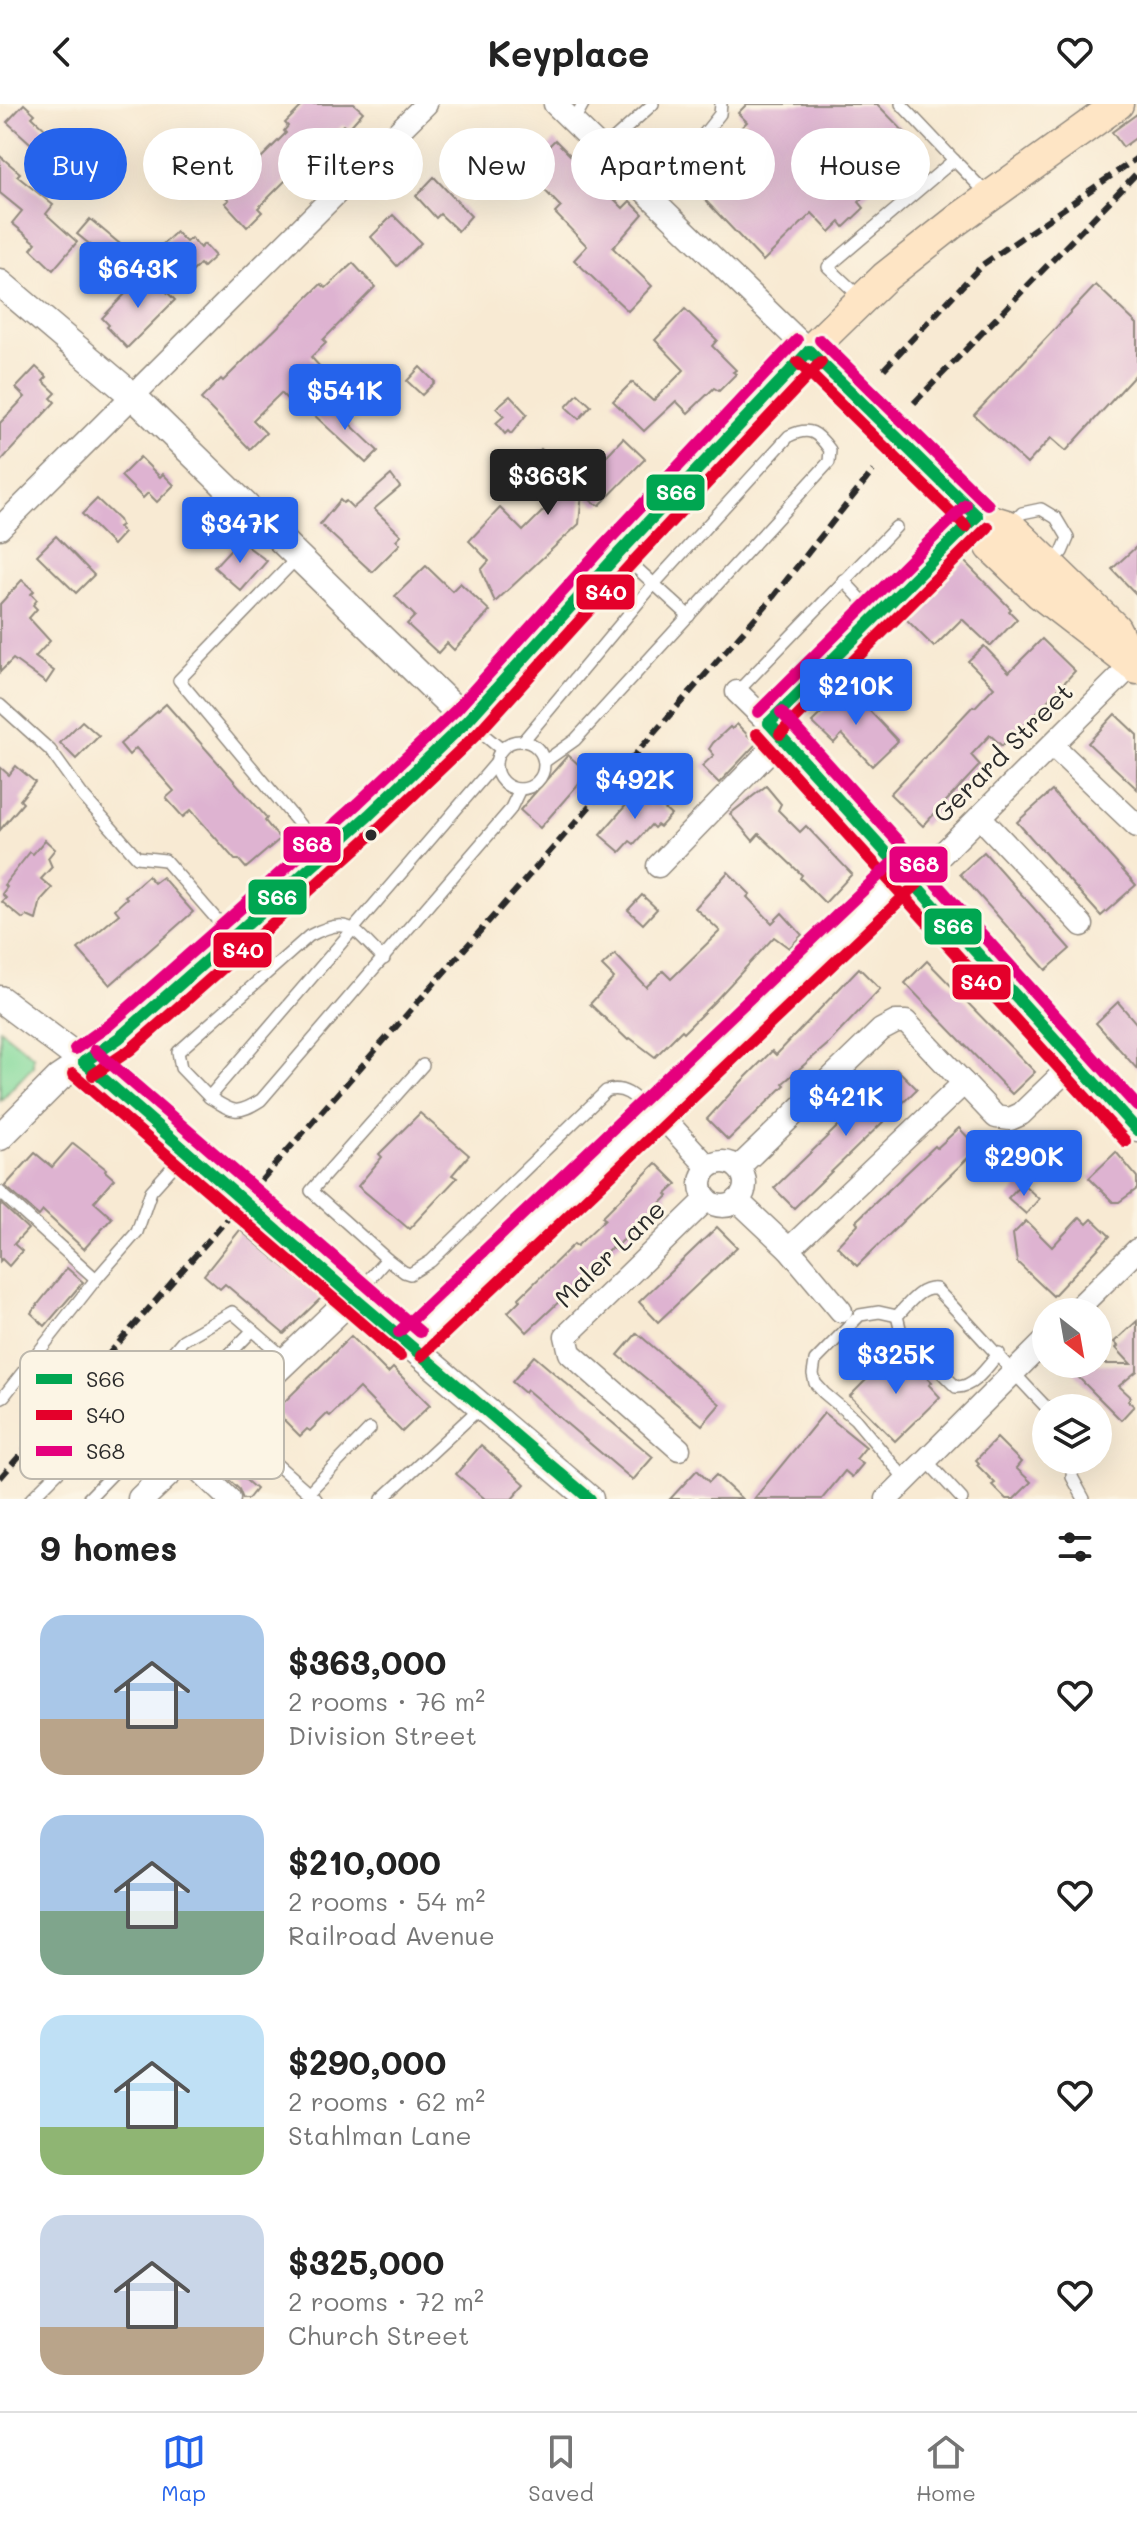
<!DOCTYPE html>
<html lang="en">
<head>
<meta charset="utf-8">
<style>
	body { margin:0; font-family:Mali,sans-serif; background:#f2f2f2; color:#222; height:100vh; display:flex; flex-direction:column; font-size:30px; white-space:nowrap }
	* { box-sizing:border-box; margin:0 }
	p { font-size:26px; color:#767676 }
	.icon { flex:none; width:44px; height:44px; fill:none; stroke:currentColor; stroke-width:2; stroke-linecap:round; stroke-linejoin:round }
	.map { position:relative; height:1395px; overflow:hidden }
	.sheet { display:flex; flex-direction:column; background:#fff; flex:1 }
	.sheet>* { flex:none }
	.guide { position:absolute; left:24px; top:24px; width:1090px; height:72px; display:flex; gap:16px }
	.needle { width:52px; rotate:149deg }
	.tools { position:absolute; left:1032px; top:1194px; display:grid; gap:16px }
	.tools a { display:grid; place-items:center; width:80px; height:80px; border-radius:50%; background:#fff; box-shadow:0 8px 32px #0002; font-size:40px }
	.price { position:absolute; translate:-50% -68px; padding:0 18px; border-radius:8px; background:#2563eb; color:#fff; font-size:26px; line-height:52px; filter:drop-shadow(0 2px 4px #0008) }
	.price::after { content:''; position:absolute; left:50%; top:48px; width:24px; height:18px; margin-left:-12px; background:inherit; clip-path:polygon(0 0,100% 0,50% 100%) }
	.price.active { background:#222; color:#fff }
	ul { padding:0; list-style:none }
	li { display:flex; align-items:center; gap:24px; height:200px; padding:0 40px }
	li span { display:grid; place-items:center; flex:none; width:224px; height:160px; border-radius:24px; color:#555 }
	li>.icon { margin-inline-start:auto }
	span .icon { width:96px; height:96px; fill:#fffc; stroke-width:1 }
	li b { font-size:34px }
	h2 { display:flex; justify-content:space-between; align-items:center; height:96px; padding:0 40px; font-size:34px }
	.pill { padding:0 28px; border-radius:36px; background:#fff; box-shadow:0 8px 32px #0002; font-size:28px; line-height:72px }
	.pill.active { background:#2563eb; color:#fff }
	header { display:flex; justify-content:space-between; align-items:center; height:104px; padding:0 40px; background:#fff; font-size:36px; font-weight:800 }
	.dock { display:flex; justify-content:space-around; align-items:center; height:112px; border-top:2px solid #e0e0e0; background:#fff; font-size:22px; color:#767676 }
	.dock a { display:grid; justify-items:center; gap:4px }
	.dock .active { color:#2563eb }
	.map>svg:first-child { display:block }
</style>
</head>
<body>
<header><svg class="icon" aria-label="back" viewBox="0 0 24 24"><path d="M15 5l-7 7 7 7"/></svg>Keyplace<svg class="icon" aria-label="heart" viewBox="0 0 24 24"><path d="M12 20l-8-8c-3-5 5-10 8-4 3-6 11-1 8 4z"/></svg></header>
<div class="map">
<svg width="1137" height="1395" viewBox="0 0 1137 1395">
	<rect width="100%" height="100%" fill="#fcf5e5"/>
	<filter id="ink" filterUnits="userSpaceOnUse"><feTurbulence type="fractalNoise" baseFrequency=".0125" numOctaves="2"/><feDisplacementMap in="SourceGraphic" scale="16" xChannelSelector="R" yChannelSelector="G"/><feConvolveMatrix kernelMatrix="1 2 1 2 8 2 1 2 1" color-interpolation-filters="sRGB"/></filter>
	<filter id="wash" filterUnits="userSpaceOnUse"><feTurbulence type="fractalNoise" baseFrequency=".006" numOctaves="4" result="noise"/><feDisplacementMap in="SourceGraphic" scale="32" xChannelSelector="R" yChannelSelector="G"/><feGaussianBlur stdDeviation="1.8" result="paint"/><feColorMatrix in="noise" values="0 0 0 0 0 0 0 0 0 0 0 0 0 0 0 0 0 1.4 0 .05"/><feComposite in="paint" operator="in"/></filter>
	<g filter="url(#wash)">
		<rect width="100%" height="100%" fill="#f8ead3"/>
		<polygon fill="#85da9d" stroke="#588264" stroke-width="2" points="0,925 33,952 33,962 0,997"/>
		<g id="blocks">
			<g fill="#deb3d1">
				<polygon points="24,0 35,10 32,13 63,42 50,57 7,18"/>
				<polygon points="304,0 354,0 363,8 348,25 343,21 313,50 305,42 284,62 292,70 258,104 262,108 247,123 225,99 229,96 222,89 233,77 236,79 286,29 284,27 288,22 285,19"/>
				<polygon points="747,0 877,0 918,42 859,98 864,104 844,123 840,118 830,128 812,109 763,157 686,76 747,18 738,9"/>
				<polygon points="1137,10 1137,33 1123,43 1112,28"/>
				<polygon points="555,36 623,104 630,97 643,110 613,144 652,182 628,207 574,156 587,142 555,109 561,103 525,66"/>
				<polygon points="0,52 20,69 17,72 53,101 46,110 77,138 53,166 31,145 36,139 12,119 22,107 0,89"/>
				<polygon points="434,73 471,112 458,127 440,110 436,114 416,92"/>
				<polygon points="393,111 421,139 397,162 371,133"/>
				<polygon points="90,115 126,145 114,160 77,130"/>
				<polygon points="176,128 186,138 191,134 200,144 204,140 215,152 203,163 200,160 190,170 162,141"/>
				<polygon points="353,159 375,183 323,236 326,239 311,253 344,289 334,301 307,275 287,295 281,289 253,316 266,329 250,345 201,295 221,275 223,277 321,180 326,184"/>
				<polygon points="146,168 175,196 127,244 107,223 109,221 102,214"/>
				<polygon points="1096,181 1137,220 1137,269 1066,347 1051,334 1027,360 974,311"/>
				<polygon points="685,205 717,236 712,242 736,266 733,268 736,270 719,287 714,284 688,309 676,297 644,327 613,297 632,278 653,297 684,266 655,236"/>
				<polygon points="36,263 47,273 43,277 56,289 51,294 55,298 0,358 0,319 25,293 16,284"/>
				<polygon points="420,263 435,278 422,291 407,277"/>
				<polygon points="578,290 591,302 579,315 566,303"/>
				<polygon points="510,292 527,310 511,330 508,327 505,330 496,319 504,312 496,304"/>
				<polygon points="325,296 378,347 366,359 313,310"/>
				<polygon points="623,334 645,355 600,401 595,400 582,389 579,420 495,498 481,466 489,457 469,437 500,404 523,427 564,386 531,357 541,345 571,370 578,362 588,372"/>
				<polygon points="140,353 160,373 163,370 174,381 157,398 148,389 143,394 121,372"/>
				<polygon points="391,371 400,383 374,405 401,431 396,436 400,440 372,468 320,420 340,396 343,399 346,397 353,404"/>
				<polygon points="97,395 119,416 121,421 118,423 124,429 113,441 82,410"/>
				<polygon points="56,432 94,471 76,489 37,451"/>
				<polygon points="239,436 267,457 241,487 214,463"/>
				<polygon points="1137,442 1137,491 1112,465"/>
				<polygon points="964,457 1011,505 1009,507 1017,515 991,542 962,515 934,543 906,515"/>
				<polygon points="426,462 452,487 460,479 490,507 454,546 447,539 438,549 407,520 415,512 395,492"/>
				<polygon points="22,476 34,487 31,490 37,496 33,501 37,505 29,514 50,537 35,553 54,567 46,579 13,555 0,568 0,500"/>
				<polygon points="1042,535 1075,567 1018,629 1016,627 1002,642 990,631 971,651 980,661 923,722 890,690 973,602 975,603 994,583 968,557 984,542 1009,568"/>
				<polygon points="844,587 848,591 852,588 898,637 872,662 842,630 834,639 812,618"/>
				<polygon points="166,600 267,714 265,717 280,735 246,764 239,756 235,756 191,706 183,713 166,694 174,687 136,644 129,651 120,640"/>
				<polygon points="1115,610 1137,631 1137,685 1088,639"/>
				<polygon points="82,617 99,632 76,655 60,639"/>
				<polygon points="737,620 756,640 719,679 702,662 714,651 709,645 713,639 730,623 732,625"/>
				<polygon points="568,651 588,669 540,724 520,706"/>
				<polygon points="16,662 35,678 20,696 23,699 0,726 0,663 9,671"/>
				<polygon points="766,682 781,700 778,706 800,728 806,722 852,770 825,799 800,774 802,771 759,730 753,737 730,710"/>
				<polygon points="641,684 671,711 660,723 657,721 654,724 651,721 634,740 630,737 620,748 600,731"/>
				<polygon points="1052,687 1136,781 1101,812 1017,718"/>
				<polygon points="45,736 55,745 48,754 52,763 41,775 52,784 41,796 36,816 27,812 23,815 2,798 6,794 2,790 7,783 4,781 30,748 33,750"/>
				<polygon points="984,748 1070,845 1046,866 960,770"/>
				<polygon points="728,768 750,790 747,793 772,819 782,809 802,831 789,844 774,833 714,898 684,928 682,926 655,953 630,934 628,936 590,900 614,874 602,862 615,850 646,883 663,867 671,875 720,827 695,804"/>
				<polygon points="148,772 154,779 162,773 193,808 110,881 78,845 119,810 115,805 127,794 125,792"/>
				<polygon points="642,791 657,805 643,820 628,806"/>
				<polygon points="927,857 1035,968 1012,990 905,879"/>
				<polygon points="859,864 880,885 827,941 783,979 785,981 728,1036 707,1015 739,980 772,947 776,951"/>
				<polygon points="1118,898 1137,920 1137,965 1096,919"/>
				<polygon points="897,965 917,985 794,1104 774,1084"/>
				<polygon points="420,1009 469,1051 452,1071 457,1074 409,1125 358,1082 382,1053 379,1050"/>
				<polygon points="959,1024 978,1044 857,1162 837,1142 858,1120 856,1117 935,1042 937,1044"/>
				<polygon points="73,1039 106,1065 105,1067 114,1075 94,1098 112,1114 84,1145 43,1107 39,1112 5,1082 35,1049 52,1063"/>
				<polygon points="1116,1048 1137,1073 1137,1085 1119,1098 1113,1098 1089,1074"/>
				<polygon points="656,1059 677,1080 666,1090 668,1092 635,1126 613,1145 611,1144 583,1171 585,1173 527,1228 508,1208 520,1196 519,1194 574,1140 577,1142 605,1115 602,1113"/>
				<polygon points="1022,1079 1039,1095 1026,1110 1008,1094"/>
				<polygon points="0,1099 28,1125 14,1140 22,1147 9,1162 2,1155 0,1157"/>
				<polygon points="1080,1113 1087,1120 1092,1115 1110,1132 1053,1192 1017,1158 1013,1130 1026,1117 1052,1143"/>
				<polygon points="717,1123 737,1143 658,1218 639,1198"/>
				<polygon points="240,1126 321,1194 284,1230 225,1180 220,1185 204,1171"/>
				<polygon points="67,1164 83,1178 45,1222 31,1209"/>
				<polygon points="1137,1217 1137,1267 1119,1282 1131,1293 1128,1297 1134,1302 1121,1316 1073,1268 1080,1260 1131,1260 1116,1244 1118,1242 1114,1238"/>
				<polygon points="637,1229 720,1300 702,1321 618,1251"/>
				<polygon points="351,1232 388,1269 393,1264 430,1301 402,1328 359,1284 330,1312 327,1310 310,1327 307,1325 300,1332 275,1307"/>
				<polygon points="894,1248 914,1267 917,1264 932,1278 929,1281 940,1293 895,1337 850,1292"/>
				<polygon points="534,1252 653,1353 633,1376 527,1286 525,1289 512,1278"/>
				<polygon points="824,1309 866,1343 856,1355 863,1360 852,1373 845,1367 822,1395 754,1395"/>
				<polygon points="997,1334 1021,1358 1016,1364 1031,1378 1014,1395 1006,1395 992,1381 995,1379 977,1361 979,1359 976,1356"/>
				<polygon points="481,1341 525,1380 512,1395 485,1395 456,1370"/>
				<polygon points="232,1364 256,1385 248,1395 243,1395 239,1385 225,1372"/>
				<polygon points="697,1366 709,1378 716,1371 742,1395 670,1395"/>
			</g>
		</g>
	</g>
	<g filter="url(#ink)">
		<use href="#blocks" fill-opacity="0" stroke="#928a7f" stroke-width="2"/>
		<g fill="none" stroke-linecap="round" stroke-linejoin="round">
			<g stroke="#928a7f" stroke-width="14">
				<g id="service">
					<polyline points="901,0 954,56"/>
					<polyline points="573,18 583,0"/>
					<polyline points="602,46 653,0"/>
					<polyline points="652,95 720,10 721,0"/>
					<polyline points="860,193 828,163 954,56 989,92"/>
					<polyline points="1010,422 1022,409 1041,405 1056,414 1068,434 1062,448 1050,461"/>
					<polyline points="620,449 689,512"/>
					<polyline points="297,454 179,576 325,751"/>
					<polyline points="843,476 876,511"/>
					<polyline points="737,588 896,423"/>
					<polyline points="0,601 50,646 83,692 137,753 165,756 232,833"/>
					<polyline points="467,617 501,645"/>
					<circle cx="520" cy="661" r="24"/>
					<path d="M523 637 653 481 789 332C810 322 817 328 830 346L829 358 575 636 544 658"/>
					<path d="M495 660 209 993C233 1008 236 1012 261 996L510 706 520 685"/>
					<path d="M209 993 181 964 178 948 309 832C351 810 353 826 384 855"/>
					<polyline points="0,1088 96,1175"/>
					<polyline points="387,1155 311,1087 423,961"/>
					<path d="M353 1193 387 1155 404 1168 410 1170 431 1157 606 987C626 980 638 997 651 1010"/>
					<polyline points="897,1212 879,1208 860,1211 815,1257 813,1270 815,1279 824,1289 855,1315 906,1376"/>
					<path d="M999 1249C988 1262 974 1284 956 1283L901 1228 897 1212C908 1201 919 1183 936 1185 974 1224 1009 1265 1047 1304"/>
					<polyline points="138,1288 194,1342"/>
					<polyline points="0,1294 4,1292 96,1175 137,1128 151,1087 187,1047"/>
					<polyline points="225,1315 316,1395"/>
					<polyline points="926,1356 962,1395"/>
					<polyline points="1073,1356 1072,1373 1084,1395"/>
					<polyline points="309,1388 370,1325"/>
					<polyline points="31,1395 138,1288 183,1236 232,1208 287,1256"/>
					<polyline points="88,1395 253,1226"/>
					<polyline points="382,1395 481,1303"/>
				</g>
			</g>
			<g stroke="#928a7f" stroke-width="25">
				<g id="minor">
					<polyline points="555,0 809,247"/>
					<polyline points="0,424 426,0"/>
					<polyline points="737,588 783,633 906,768 1137,1026"/>
					<polyline points="769,619 977,412"/>
					<polyline points="1052,641 1137,722"/>
					<polyline points="980,713 1082,821"/>
					<polyline points="658,762 783,633"/>
					<polyline points="914,778 1137,556"/>
					<polyline points="656,1006 708,1063"/>
					<circle cx="723" cy="1080" r="22"/>
					<polyline points="738,1064 881,926 896,918 906,918 996,1013 1010,1015 1021,1010 1076,957"/>
					<polyline points="737,1096 789,1145 841,1207"/>
					<polyline points="789,1145 964,979"/>
					<polyline points="1074,1208 1137,1146"/>
					<polyline points="410,1240 906,768"/>
					<polyline points="679,1345 570,1249 566,1232 707,1095"/>
					<polyline points="184,1352 229,1395"/>
					<polyline points="887,1395 1046,1236"/>
				</g>
			</g>
			<g stroke="#928a7f" stroke-width="29">
				<g id="tertiary">
					<polyline points="0,179 133,292 467,617"/>
					<polyline points="0,895 84,958 353,1193 590,1395"/>
					<polyline points="0,1033 59,974 119,934 232,834 369,711 467,617 620,448 809,247"/>
					<polyline points="141,1395 353,1193"/>
				</g>
			</g>
			<g stroke="#928a7f" stroke-width="33">
				<g id="secondary">
					<polyline points="1118,0 957,116 885,173 809,247 977,412 991,443 1040,490 1137,565"/>
					<polyline points="977,412 1010,422 1115,524 1123,540"/>
				</g>
			</g>
			<use href="#service" stroke="#fff" stroke-width="11"/>
			<use href="#minor" stroke="#fff" stroke-width="22"/>
			<use href="#tertiary" stroke="#fff" stroke-width="26"/>
			<use href="#secondary" stroke="#fee5c5" stroke-width="30"/>
			<g stroke="#2b2b2b" stroke-width="6" stroke-dasharray="12 6" stroke-linecap="butt">
				<polyline points="884,265 982,161 1137,54"/>
				<polyline points="914,299 1137,69"/>
				<polyline points="0,1374 769,498 873,367"/>
			</g>
			<g stroke="#fcf5e5" stroke-width="18">
				<g id="bus-1">
					<polyline points="809,247 977,412"/>
					<polyline points="769,619 1137,1026"/>
					<polyline points="769,619 977,412"/>
					<polyline points="84,958 119,934 232,834 369,711 467,617 620,448 809,247"/>
					<polyline points="84,958 353,1193 590,1395"/>
				</g>
			</g>
			<g stroke="#fcf5e5" stroke-width="18">
				<g id="bus-2">
					<polyline points="798,258 966,423"/>
					<polyline points="757,630 1125,1037"/>
					<polyline points="780,630 988,423"/>
					<polyline points="73,970 400,1252"/>
					<polyline points="93,971 130,946 243,846 380,723 478,629 632,459 821,258"/>
					<polyline points="421,1252 917,780"/>
				</g>
			</g>
			<g stroke="#fcf5e5" stroke-width="18">
				<g id="bus-3">
					<polyline points="820,236 988,401"/>
					<polyline points="758,608 966,401"/>
					<polyline points="781,608 1137,1002"/>
					<polyline points="75,945 109,921 221,822 358,699 456,606 608,437 797,236"/>
					<polyline points="95,946 420,1228"/>
					<polyline points="399,1228 895,756"/>
				</g>
			</g>
			<use href="#bus-1" stroke="#00a651" stroke-width="12"/>
			<use href="#bus-2" stroke="#e4002b" stroke-width="12"/>
			<use href="#bus-3" stroke="#e5007d" stroke-width="12"/>
		</g>
	</g>
	<circle fill="#2b2b2b" stroke="#fcf5e5" stroke-width="3" cx="371" cy="731" r="7"/>
	<g text-anchor="middle" stroke-width="6" stroke-linejoin="round" paint-order="stroke">
		<g font-size="26" fill="#2b2b2b" stroke="#fcf5e5">
			<text transform="translate(1003 649) rotate(-45)" y="9">Gerard Street</text>
			<text transform="translate(610 1150) rotate(-44)" y="9">Maler Lane</text>
		</g>
	</g>
	<rect x="20" y="1247" width="264" height="128" rx="12" fill="#fcf5e5" stroke="#bdb8ad" stroke-width="2"/>
	<rect x="36" y="1270" width="36" height="10" fill="#00a651"/>
	<rect x="36" y="1306" width="36" height="10" fill="#e4002b"/>
	<rect x="36" y="1342" width="36" height="10" fill="#e5007d"/>
	<g font-size="22" fill="#2b2b2b">
		<text x="86" y="1283">S66</text>
		<text x="86" y="1319">S40</text>
		<text x="86" y="1355">S68</text>
	</g>
	<g stroke="#fcf5e5" stroke-width="3">
		<rect x="645" y="369" width="61" height="39" rx="8" fill="#00a651"/>
		<rect x="575" y="469" width="61" height="38" rx="8" fill="#e4002b"/>
		<rect x="282" y="721" width="60" height="39" rx="8" fill="#e5007d"/>
		<rect x="888" y="741" width="61" height="39" rx="8" fill="#e5007d"/>
		<rect x="247" y="774" width="61" height="38" rx="8" fill="#00a651"/>
		<rect x="923" y="803" width="60" height="39" rx="8" fill="#00a651"/>
		<rect x="212" y="827" width="61" height="38" rx="8" fill="#e4002b"/>
		<rect x="951" y="859" width="61" height="38" rx="8" fill="#e4002b"/>
	</g>
	<g font-size="22" text-anchor="middle" font-weight="bold" fill="#fff">
		<text x="676" y="396">S66</text>
		<text x="606" y="496">S40</text>
		<text x="312" y="748">S68</text>
		<text x="919" y="768">S68</text>
		<text x="277" y="801">S66</text>
		<text x="953" y="830">S66</text>
		<text x="243" y="854">S40</text>
		<text x="981" y="886">S40</text>
	</g>
</svg>
<div class="tools">
<a><svg class="needle" viewBox="-14 -14 28 28"><path d="M0-13l5 13h-10z" fill="#e53935"/><path d="M0 13l5-13h-10z" fill="#767676"/></svg></a>
<a><svg class="icon" aria-label="layers" viewBox="0 0 24 24"><path d="M12 4l9 5-9 5-9-5zM3 14l9 5 9-5"/></svg></a>
</div>
<b class="price" style="left:138px;top:206px">$643K</b>
<b class="price" style="left:345px;top:328px">$541K</b>
<b class="price active" style="left:548px;top:413px">$363K</b>
<b class="price" style="left:240px;top:461px">$347K</b>
<b class="price" style="left:856px;top:623px">$210K</b>
<b class="price" style="left:635px;top:717px">$492K</b>
<b class="price" style="left:846px;top:1034px">$421K</b>
<b class="price" style="left:1024px;top:1094px">$290K</b>
<b class="price" style="left:896px;top:1292px">$325K</b>
<div class="guide">
<a class="pill active">Buy</a>
<a class="pill">Rent</a>
<a class="pill">Filters</a>
<a class="pill">New</a>
<a class="pill">Apartment</a>
<a class="pill">House</a>
</div>
</div>
<section class="sheet">
<h2>9 homes<svg class="icon" aria-label="filters" viewBox="0 0 24 24"><path d="M4 7h16M4 17h16"/><circle cx="9" cy="7" r="2"/><circle cx="15" cy="17" r="2"/></svg></h2>
<ul>
<li><span style="background:linear-gradient(#a9c7e8 65%,#b9a48a 0)"><svg class="icon" aria-label="home" viewBox="0 0 24 24"><path d="M3 11l9-7 9 7M6 9v11h12V9"/></svg></span><div><b>$363,000</b><p>2 rooms · 76 m²</p><p>Division Street</p></div><svg class="icon" aria-label="heart" viewBox="0 0 24 24"><path d="M12 20l-8-8c-3-5 5-10 8-4 3-6 11-1 8 4z"/></svg></li>
<li><span style="background:linear-gradient(#a9c7e8 60%,#7fa58c 0)"><svg class="icon" aria-label="home" viewBox="0 0 24 24"><path d="M3 11l9-7 9 7M6 9v11h12V9"/></svg></span><div><b>$210,000</b><p>2 rooms · 54 m²</p><p>Railroad Avenue</p></div><svg class="icon" aria-label="heart" viewBox="0 0 24 24"><path d="M12 20l-8-8c-3-5 5-10 8-4 3-6 11-1 8 4z"/></svg></li>
<li><span style="background:linear-gradient(#bfe0f5 70%,#8fb573 0)"><svg class="icon" aria-label="home" viewBox="0 0 24 24"><path d="M3 11l9-7 9 7M6 9v11h12V9"/></svg></span><div><b>$290,000</b><p>2 rooms · 62 m²</p><p>Stahlman Lane</p></div><svg class="icon" aria-label="heart" viewBox="0 0 24 24"><path d="M12 20l-8-8c-3-5 5-10 8-4 3-6 11-1 8 4z"/></svg></li>
<li><span style="background:linear-gradient(#c9d6e8 70%,#b9a48a 0)"><svg class="icon" aria-label="home" viewBox="0 0 24 24"><path d="M3 11l9-7 9 7M6 9v11h12V9"/></svg></span><div><b>$325,000</b><p>2 rooms · 72 m²</p><p>Church Street</p></div><svg class="icon" aria-label="heart" viewBox="0 0 24 24"><path d="M12 20l-8-8c-3-5 5-10 8-4 3-6 11-1 8 4z"/></svg></li>
</ul>
</section>
<nav class="dock">
<a class="active"><svg class="icon" aria-label="map" viewBox="0 0 24 24"><path d="M3 6l6-2 6 2 6-2v14l-6 2-6-2-6 2zM9 4v14M15 6v14"/></svg>Map</a>
<a><svg class="icon" aria-label="saved" viewBox="0 0 24 24"><path d="M7 4h10v16l-5-4-5 4z"/></svg>Saved</a>
<a><svg class="icon" aria-label="home" viewBox="0 0 24 24"><path d="M3 11l9-7 9 7M6 9v11h12V9"/></svg>Home</a>
</nav>
</body>
</html>
